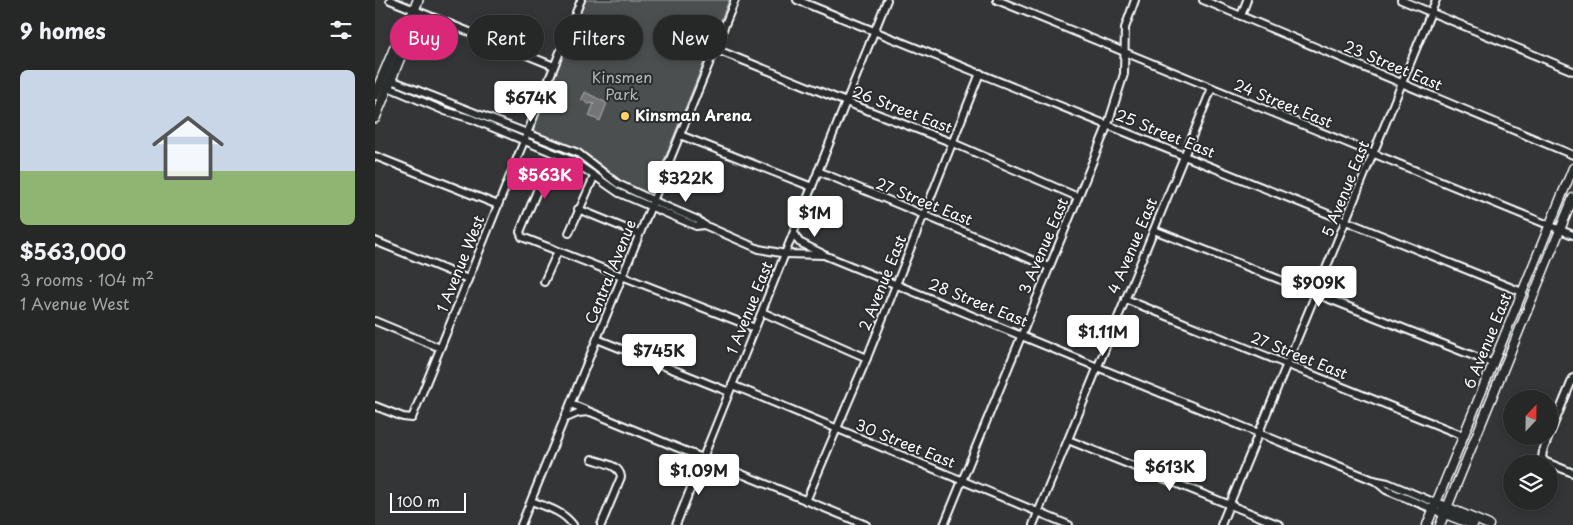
<!DOCTYPE html>
<html lang="en">
<head>
<meta charset="utf-8">
<style>
	body { margin:0; font-family:"Playpen Sans",sans-serif; background:#2e3030; color:#f1f3f6; height:100vh; display:flex; flex-direction:column; font-size:19px; white-space:nowrap }
	* { box-sizing:border-box; margin:0 }
	p { font-size:16px; color:#a4a6a8 }
	.icon { flex:none; width:28px; height:28px; fill:none; stroke:currentColor; stroke-width:2; stroke-linecap:round; stroke-linejoin:round }
	.map { position:relative; flex:1; overflow:hidden }
	.sheet { display:flex; flex-direction:column; background:#262828; width:375px }
	.sheet>* { flex:none }
	.banner { position:absolute; left:15px; top:15px; width:475px; height:45px; display:flex; gap:10px }
	.needle { width:32px; rotate:22deg }
	.tools { position:absolute; left:1128px; top:390px; display:grid; gap:10px }
	.tools a { display:grid; place-items:center; width:55px; height:55px; border-radius:50%; background:#262828; box-shadow:0 2px 8px #0003,0 0 0 1px #424445; font-size:25px }
	.scale { position:absolute; left:15px; bottom:12px; width:76px; box-sizing:border-box; padding-left:5px; border:2px solid #fff; border-top:0; font-size:14px; line-height:18px; white-space:nowrap; color:#fff; -webkit-text-stroke:4px #2a2d2e; paint-order:stroke }
	.price { position:absolute; translate:-50% -42px; padding:0 11px; border-radius:5px; background:#fff; color:#222; font-size:16px; line-height:32px; filter:drop-shadow(0 1px 2px #0008) }
	.price::after { content:''; position:absolute; left:50%; top:30px; width:15px; height:11px; margin-left:-8px; background:inherit; clip-path:polygon(0 0,100% 0,50% 100%) }
	.price.selected { background:#db2777; color:#fff }
	ul { padding:0; list-style:none }
	li { display:grid; align-content:center; gap:10px; height:265px; padding:0 20px }
	li span { display:grid; place-items:center; height:155px; border-radius:8px; color:#555 }
	li>.icon { margin-inline-start:auto }
	span .icon { width:90px; height:90px; fill:#fffc; stroke-width:1 }
	li b { font-size:21px }
	h2 { display:flex; justify-content:space-between; align-items:center; height:60px; padding:0 20px; font-size:21px }
	.tag { padding:0 18px; border-radius:22px; background:#262828; box-shadow:0 2px 8px #0003,0 0 0 1px #424445; font-size:18px; line-height:45px }
	.tag.selected { background:#db2777; color:#fff }
	main { display:flex; flex:1; min-height:0 }
	.map>svg:first-child { display:block }
</style>
</head>
<body>
<main>
<section class="sheet">
<h2>9 homes<svg class="icon" aria-label="filters" viewBox="0 0 24 24"><path d="M4 7h16M4 17h16"/><circle cx="9" cy="7" r="2"/><circle cx="15" cy="17" r="2"/></svg></h2>
<ul>
<li><span style="background:linear-gradient(#c9d6e8 65%,#8fb573 0)"><svg class="icon" aria-label="home" viewBox="0 0 24 24"><path d="M3 11l9-7 9 7M6 9v11h12V9"/></svg></span><div><b>$563,000</b><p>3 rooms · 104 m²</p><p>1 Avenue West</p></div></li>
</ul>
</section>
<div class="map">
<svg width="1198" height="525" viewBox="0 0 1198 525">
	<rect width="100%" height="100%" fill="#333536"/>
	<filter id="ink" filterUnits="userSpaceOnUse"><feTurbulence type="fractalNoise" baseFrequency=".02" numOctaves="2"/><feDisplacementMap in="SourceGraphic" scale="10" xChannelSelector="R" yChannelSelector="G"/><feConvolveMatrix kernelMatrix="1 2 1 2 8 2 1 2 1" color-interpolation-filters="sRGB"/></filter>
	<g filter="url(#ink)">
		<polygon fill="#4c4f50" stroke="#a6a7a8" points="210,0 354,0 289,160 276,188 271,192 250,185 240,179 206,151 160,133 158,130"/>
		<polygon fill="#737576" stroke="#abacad" points="210,92 232,103 225,121 214,116 219,103 213,104 208,100 206,101"/>
		<g fill="none" stroke-linecap="round" stroke-linejoin="round">
			<g stroke="#fff" stroke-width="10">
				<g id="minor">
					<polyline points="15,0 179,66"/>
					<path d="M422 0C664 96 905 196 1147 292"/>
					<polyline points="622,0 1198,235"/>
					<polyline points="828,0 1198,155"/>
					<polyline points="1026,0 1198,71"/>
					<polyline points="866,16 872,0"/>
					<polyline points="340,49 471,102 578,143 703,197"/>
					<polyline points="16,80 203,153 243,184 288,205 323,220 329,225 384,249 411,254 449,255 998,480 1013,483 1061,503"/>
					<polyline points="13,87 70,111 97,119 198,161 244,193 321,226 329,225"/>
					<polyline points="305,135 437,187"/>
					<polyline points="0,156 123,205"/>
					<polyline points="138,168 166,181 145,232 147,237 380,328"/>
					<polyline points="443,171 674,267"/>
					<polyline points="203,209 264,234"/>
					<polyline points="779,230 1119,364"/>
					<polyline points="194,233 219,177"/>
					<polyline points="419,233 424,242 446,253"/>
					<polyline points="0,241 93,279"/>
					<polyline points="169,282 183,251"/>
					<polyline points="750,299 1089,436"/>
					<polyline points="387,312 492,358"/>
					<polyline points="0,321 65,348"/>
					<polyline points="222,339 354,392"/>
					<polyline points="1198,378 1168,451 1167,458 1171,462 1198,473"/>
					<polyline points="357,385 694,525"/>
					<polyline points="196,404 491,525"/>
					<polyline points="0,406 28,417 37,418 206,0"/>
					<polyline points="189,419 203,413 214,412"/>
					<polyline points="693,440 905,525"/>
					<path d="M217 459C228 463 245 465 246 477L226 525"/>
					<polyline points="999,480 1011,490 1058,509"/>
					<path d="M156 501C172 507 188 511 198 525"/>
					<polyline points="431,501 492,358 605,73"/>
					<polyline points="146,525 360,0"/>
					<polyline points="301,525 512,0"/>
					<polyline points="569,525 733,124 749,74 750,28 760,0"/>
					<polyline points="658,525 837,88"/>
					<polyline points="846,525 1061,0"/>
				</g>
			</g>
			<g stroke="#fff" stroke-width="11">
				<g id="major">
					<polyline points="1067,505 1114,525"/>
					<polyline points="1065,512 1098,525"/>
					<polyline points="1052,525 1198,168"/>
					<polyline points="1065,525 1198,198"/>
				</g>
			</g>
			<g stroke="#fff" stroke-width="12">
				<g id="highway">
					<polyline points="0,95 20,47 31,31 43,0"/>
					<polyline points="0,118 28,50 31,34"/>
				</g>
			</g>
			<use href="#minor" stroke="#2a2d2e" stroke-width="6"/>
			<use href="#major" stroke="#2a2d2e" stroke-width="8"/>
			<use href="#highway" stroke="#2a2d2e" stroke-width="9"/>
		</g>
	</g>
	<circle fill="#ffd166" stroke="#2a2d2e" stroke-width="2" cx="250" cy="116" r="5"/>
	<g text-anchor="middle" stroke-width="4" stroke-linejoin="round" paint-order="stroke">
		<g font-size="15" fill="#fff" stroke="#2a2d2e">
			<text transform="translate(1018 66) rotate(23)" y="5">23 Street East</text>
			<text transform="translate(908 104) rotate(22)" y="5">24 Street East</text>
			<text transform="translate(527 110) rotate(21)" y="5">26 Street East</text>
			<text transform="translate(790 134) rotate(22)" y="5">25 Street East</text>
			<text transform="translate(971 189) rotate(-68)" y="5">5 Avenue East</text>
			<text transform="translate(549 202) rotate(22)" y="5">27 Street East</text>
			<text transform="translate(669 246) rotate(-67)" y="5">3 Avenue East</text>
			<text transform="translate(758 246) rotate(-67)" y="5">4 Avenue East</text>
			<text transform="translate(86 264) rotate(-68)" y="5">1 Avenue West</text>
			<text transform="translate(236 272) rotate(-68)" y="5">Central Avenue</text>
			<text transform="translate(508 283) rotate(-68)" y="5">2 Avenue East</text>
			<text transform="translate(603 303) rotate(22)" y="5">28 Street East</text>
			<text transform="translate(375 308) rotate(-68)" y="5">1 Avenue East</text>
			<text transform="translate(1113 341) rotate(-68)" y="5">6 Avenue East</text>
			<text transform="translate(924 356) rotate(22)" y="5">27 Street East</text>
			<text transform="translate(530 444) rotate(22)" y="5">30 Street East</text>
		</g>
		<g font-size="15" fill="#b7b9b9" stroke="#2a2d2e">
			<text x="247" y="83">Kinsmen<tspan x="247" dy="17">Park</tspan></text>
		</g>
		<g font-size="15" font-weight="bold" fill="#fff" stroke="#2a2d2e" text-anchor="start">
			<text x="260" y="121">Kinsman Arena</text>
		</g>
	</g>
</svg>
<div class="tools">
<a><svg class="needle" viewBox="-14 -14 28 28"><path d="M0-13l5 13h-10z" fill="#e53935"/><path d="M0 13l5-13h-10z" fill="#a4a6a8"/></svg></a>
<a><svg class="icon" aria-label="layers" viewBox="0 0 24 24"><path d="M12 4l9 5-9 5-9-5zM3 14l9 5 9-5"/></svg></a>
</div>
<div class="scale">100 m</div>
<b class="price" style="left:156px;top:123px">$674K</b>
<b class="price selected" style="left:170px;top:200px">$563K</b>
<b class="price" style="left:311px;top:203px">$322K</b>
<b class="price" style="left:440px;top:238px">$1M</b>
<b class="price" style="left:944px;top:308px">$909K</b>
<b class="price" style="left:728px;top:357px">$1.11M</b>
<b class="price" style="left:284px;top:376px">$745K</b>
<b class="price" style="left:795px;top:492px">$613K</b>
<b class="price" style="left:324px;top:496px">$1.09M</b>
<div class="banner">
<a class="tag selected">Buy</a>
<a class="tag">Rent</a>
<a class="tag">Filters</a>
<a class="tag">New</a>
</div>
</div>
</main>
</body>
</html>
